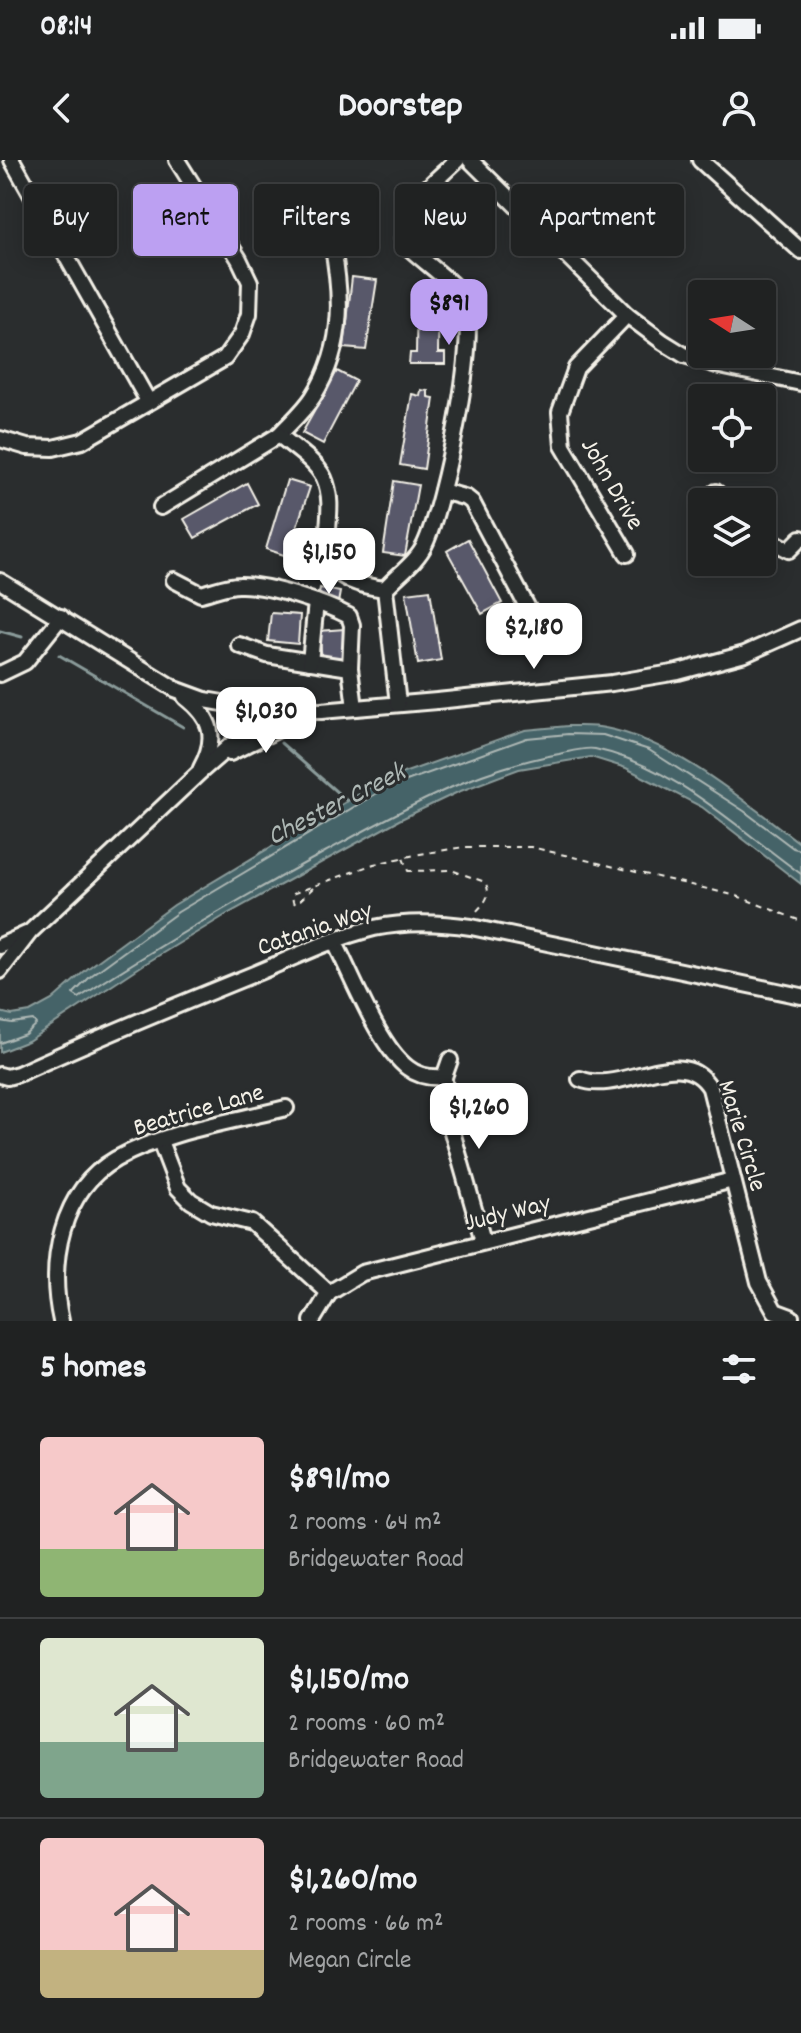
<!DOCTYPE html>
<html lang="en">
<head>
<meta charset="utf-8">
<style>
	body { margin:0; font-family:Dekko,sans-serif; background:#2d2f2f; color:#f1f3f6; height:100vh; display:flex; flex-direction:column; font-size:30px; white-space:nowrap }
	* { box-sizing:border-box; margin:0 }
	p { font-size:26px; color:#a2a4a5 }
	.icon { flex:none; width:44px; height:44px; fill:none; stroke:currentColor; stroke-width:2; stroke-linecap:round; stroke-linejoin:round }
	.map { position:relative; height:1161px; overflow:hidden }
	.panel { display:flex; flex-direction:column; background:#202222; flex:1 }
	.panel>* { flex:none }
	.banner { position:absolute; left:24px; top:24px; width:754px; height:72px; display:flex; gap:16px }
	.needle { width:52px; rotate:282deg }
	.buttons { position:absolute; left:688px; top:120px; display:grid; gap:16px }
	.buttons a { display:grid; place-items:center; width:88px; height:88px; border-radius:8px; background:#202222; box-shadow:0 4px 20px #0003,0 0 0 2px #3d3f40; font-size:40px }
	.price { position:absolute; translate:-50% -68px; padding:0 18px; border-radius:16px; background:#fff; color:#222; font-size:26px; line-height:52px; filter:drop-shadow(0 2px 4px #0008) }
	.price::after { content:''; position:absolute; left:50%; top:48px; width:24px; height:18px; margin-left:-12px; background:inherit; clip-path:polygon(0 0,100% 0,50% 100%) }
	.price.selected { background:#bca0f2; color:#111 }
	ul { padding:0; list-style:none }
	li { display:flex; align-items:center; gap:24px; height:200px; padding:0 40px }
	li+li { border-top:2px solid #3d3f40 }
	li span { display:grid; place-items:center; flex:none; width:224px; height:160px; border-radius:8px; color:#555 }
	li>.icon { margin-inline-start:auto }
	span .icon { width:96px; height:96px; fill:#fffc; stroke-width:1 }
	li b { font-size:34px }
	h2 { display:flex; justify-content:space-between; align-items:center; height:96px; padding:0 40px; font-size:34px }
	.chip { padding:0 28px; border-radius:8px; background:#202222; box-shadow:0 4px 20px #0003,0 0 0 2px #3d3f40; font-size:28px; line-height:72px }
	.chip.selected { background:#bca0f2; color:#111 }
	.status { display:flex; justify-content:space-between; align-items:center; height:56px; padding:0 40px; background:#202222; direction:ltr }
	.status svg { height:22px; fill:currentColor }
	header { display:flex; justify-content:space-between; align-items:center; height:104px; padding:0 40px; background:#202222; font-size:36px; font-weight:700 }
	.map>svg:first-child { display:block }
</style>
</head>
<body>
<div class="status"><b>08:14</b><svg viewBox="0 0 49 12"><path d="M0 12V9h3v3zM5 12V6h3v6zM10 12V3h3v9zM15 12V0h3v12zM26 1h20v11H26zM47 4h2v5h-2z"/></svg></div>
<header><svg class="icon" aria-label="back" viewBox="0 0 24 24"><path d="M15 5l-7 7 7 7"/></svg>Doorstep<svg class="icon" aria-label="person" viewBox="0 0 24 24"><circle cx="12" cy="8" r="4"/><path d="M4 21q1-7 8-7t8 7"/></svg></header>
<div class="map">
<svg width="801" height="1161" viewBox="0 0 801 1161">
	<rect width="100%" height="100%" fill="#2a2d2e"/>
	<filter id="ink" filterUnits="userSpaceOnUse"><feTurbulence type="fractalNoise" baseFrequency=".0125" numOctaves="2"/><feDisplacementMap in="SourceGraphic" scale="16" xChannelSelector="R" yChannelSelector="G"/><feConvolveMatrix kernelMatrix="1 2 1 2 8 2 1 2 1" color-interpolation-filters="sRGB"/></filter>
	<g filter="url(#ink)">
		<path fill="#456368" stroke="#8b9c9b" stroke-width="2" d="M568 566C580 566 594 565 605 568 675 581 745 642 801 684V724L702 647 626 608 591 597 519 609 458 632 399 660 229 753 143 805 28 881 0 892V852L12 855 30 852 52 840 87 809 174 745 381 621 525 570Z"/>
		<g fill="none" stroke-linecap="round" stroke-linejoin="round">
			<g stroke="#aeb8b5" stroke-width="2">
				<path d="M801 690 793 688 744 651 649 590 603 575 568 574 527 578 384 629 178 752 92 815 73 834 79 838C159 785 241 738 325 692 400 651 473 609 559 594 569 592 584 587 595 589 675 606 737 668 801 714"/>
				<polyline points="0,861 12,863 33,860 36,864 25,874 0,883"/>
			</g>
			<g stroke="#8b9c9b" stroke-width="3">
				<polyline points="0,471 22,477"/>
				<polyline points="59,495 183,567"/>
				<polyline points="281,583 347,641"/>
			</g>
		</g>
		<g fill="#59596b" stroke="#f4f1e8" stroke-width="2">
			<polygon points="352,117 377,120 366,190 344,188"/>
			<polygon points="417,132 439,132 438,193 445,193 445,204 409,204 410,193 416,193"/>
			<polygon points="337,211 356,221 323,284 302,273"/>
			<polygon points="421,230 428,231 428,237 434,238 424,309 400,305 412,234 420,236"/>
			<polygon points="287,320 310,327 287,396 266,389"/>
			<polygon points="394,321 418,325 405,396 383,393"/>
			<polygon points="247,323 258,344 195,378 184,359"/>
			<polygon points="468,379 502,443 482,454 447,391"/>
			<polygon points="320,428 340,432 338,443 318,440"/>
			<polygon points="430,430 441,500 418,504 406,433"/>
			<polygon points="271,453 300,455 298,484 268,481"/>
			<polygon points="344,469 347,497 322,500 319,471"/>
		</g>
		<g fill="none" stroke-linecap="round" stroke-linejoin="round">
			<g stroke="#f4f1e8" stroke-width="20">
				<g id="minor">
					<polyline points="12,0 148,241"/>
					<polyline points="470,0 627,155 663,182 684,195 720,206 801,223"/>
					<polyline points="700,0 801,91"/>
					<polyline points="627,155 576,208 560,252 563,286 627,394"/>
					<path d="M279 275C290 263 304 251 313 237 347 183 342 128 329 68"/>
					<polyline points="0,279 27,287 53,288 82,281 225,198 242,174 249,154 250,122 239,99 177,0"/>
					<polyline points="442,331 467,338 472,342 532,456"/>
					<polyline points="716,332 726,342"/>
					<path d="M161 347 279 275C293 287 316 301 324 318 345 366 291 417 385 429"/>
					<polyline points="762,376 789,390 801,378"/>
					<path d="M174 420 201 434C213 431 227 425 239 425 267 424 324 443 349 456L352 465 350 508"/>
					<polyline points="0,421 175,529 205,540 270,551 321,551 437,541 612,523 678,512 745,494 801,469"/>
					<polyline points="239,485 267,495 350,508 355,548"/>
					<polyline points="310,502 316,442"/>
					<polyline points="0,514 25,502 61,457"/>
					<path d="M185 537C212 558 218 577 201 608"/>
					<path d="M398 544 385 429C397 415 417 402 425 384 442 349 483 164 462 135 451 120 418 98 403 82 400 45 433 24 457 0"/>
					<polyline points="230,593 309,554"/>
					<path d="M334 781C351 813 379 887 408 908 418 916 432 918 444 917"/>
					<polyline points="0,786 26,774"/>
					<polyline points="0,811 30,772 200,612 270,551"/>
					<polyline points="450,900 444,917 445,947 483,1081"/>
					<path d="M0 915 7 917 18 914C96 878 175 846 254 814 293 798 333 778 374 768 407 761 438 762 471 767L801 836"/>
					<path d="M580 919C621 936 682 881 710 928L759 1122 775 1151 791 1157"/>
					<polyline points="160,981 178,1028 191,1041 211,1053 252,1063 329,1133"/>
					<path d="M61 1161C48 1103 60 1031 116 999 166 971 231 962 286 948"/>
					<polyline points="312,1161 329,1133 362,1113 733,1020"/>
				</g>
			</g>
			<g stroke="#f4f1e8" stroke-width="2" stroke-dasharray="6 6" stroke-linecap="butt">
				<path d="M403 698 408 711 451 710 485 722C493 737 483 744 473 755"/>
				<polyline points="313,728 296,744 293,742 292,734 374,704 420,694 464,687 531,687 737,736 801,761"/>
			</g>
			<use href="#minor" stroke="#2a2d2e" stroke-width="14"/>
		</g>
	</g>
	<g text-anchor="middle" stroke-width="6" stroke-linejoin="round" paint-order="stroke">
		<g font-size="26" fill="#f4f1e8" stroke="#2a2d2e">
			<text transform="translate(614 323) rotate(60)" y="9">John Drive</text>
			<text transform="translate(314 767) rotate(-19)" y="9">Catania Way</text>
			<text transform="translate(198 948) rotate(-16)" y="9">Beatrice Lane</text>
			<text transform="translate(744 975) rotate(73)" y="9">Marie Circle</text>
			<text transform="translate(507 1051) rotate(-14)" y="9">Judy Way</text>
		</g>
		<g font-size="28" font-style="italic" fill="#aeb8b5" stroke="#2a2d2e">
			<text transform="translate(335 642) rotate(-27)" y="10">Chester Creek</text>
		</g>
	</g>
</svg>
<div class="buttons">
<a><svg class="needle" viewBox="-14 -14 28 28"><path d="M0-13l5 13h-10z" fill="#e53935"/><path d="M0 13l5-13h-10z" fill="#a2a4a5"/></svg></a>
<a><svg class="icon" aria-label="locate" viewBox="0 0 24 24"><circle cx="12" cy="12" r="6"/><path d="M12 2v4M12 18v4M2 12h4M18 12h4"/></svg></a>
<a><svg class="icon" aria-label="layers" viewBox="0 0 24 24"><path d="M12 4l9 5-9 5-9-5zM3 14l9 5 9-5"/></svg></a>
</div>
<b class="price selected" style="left:449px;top:187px">$891</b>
<b class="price" style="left:329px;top:436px">$1,150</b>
<b class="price" style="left:534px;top:511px">$2,180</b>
<b class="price" style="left:266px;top:595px">$1,030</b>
<b class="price" style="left:479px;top:991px">$1,260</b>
<div class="banner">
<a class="chip">Buy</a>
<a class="chip selected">Rent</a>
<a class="chip">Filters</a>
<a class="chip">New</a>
<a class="chip">Apartment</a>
</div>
</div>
<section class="panel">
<h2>5 homes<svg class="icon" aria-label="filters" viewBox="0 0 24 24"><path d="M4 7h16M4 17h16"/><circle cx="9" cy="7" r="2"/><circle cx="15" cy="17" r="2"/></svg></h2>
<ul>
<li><span style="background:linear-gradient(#f6c9c9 70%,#8fb573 0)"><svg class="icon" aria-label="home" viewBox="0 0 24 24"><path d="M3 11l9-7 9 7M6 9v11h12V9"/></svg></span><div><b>$891/mo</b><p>2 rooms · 64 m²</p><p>Bridgewater Road</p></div></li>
<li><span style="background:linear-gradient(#dfe7d0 65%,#7fa58c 0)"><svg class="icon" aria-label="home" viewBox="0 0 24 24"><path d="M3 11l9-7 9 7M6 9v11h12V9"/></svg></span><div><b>$1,150/mo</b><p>2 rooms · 60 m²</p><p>Bridgewater Road</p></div></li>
<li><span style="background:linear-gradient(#f6c9c9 70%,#c2b280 0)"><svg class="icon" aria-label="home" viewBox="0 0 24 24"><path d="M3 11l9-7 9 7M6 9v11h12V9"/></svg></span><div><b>$1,260/mo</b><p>2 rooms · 66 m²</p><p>Megan Circle</p></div></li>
</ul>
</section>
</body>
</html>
